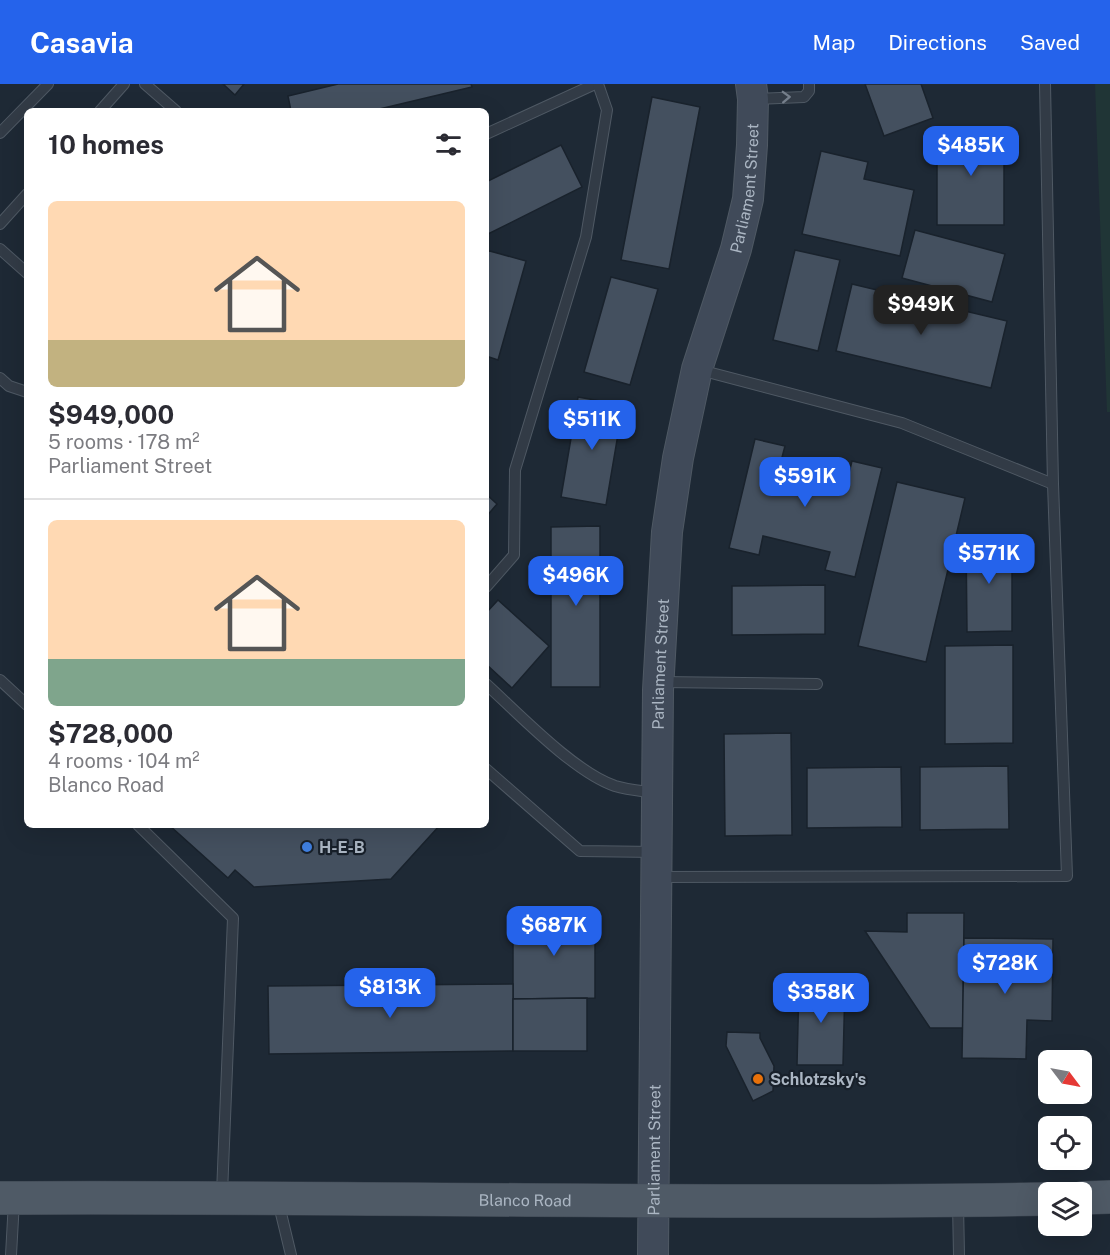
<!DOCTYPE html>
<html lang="en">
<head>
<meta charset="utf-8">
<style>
	body { margin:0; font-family:"Public Sans",sans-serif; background:#f7f7f7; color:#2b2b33; height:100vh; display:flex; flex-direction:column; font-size:22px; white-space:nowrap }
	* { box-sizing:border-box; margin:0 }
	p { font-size:20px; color:#7c7c81 }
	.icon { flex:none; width:33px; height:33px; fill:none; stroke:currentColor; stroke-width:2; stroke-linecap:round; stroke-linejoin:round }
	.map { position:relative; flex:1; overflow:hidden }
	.panel { position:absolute; left:24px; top:24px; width:465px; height:720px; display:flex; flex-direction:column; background:#fff; border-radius:9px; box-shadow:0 6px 24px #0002 }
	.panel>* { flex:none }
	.needle { width:39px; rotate:122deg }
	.fabs { position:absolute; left:1038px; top:966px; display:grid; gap:12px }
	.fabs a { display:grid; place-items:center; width:54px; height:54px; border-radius:9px; background:#fff; box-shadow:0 6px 24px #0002; font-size:30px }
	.price { position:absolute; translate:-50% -51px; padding:0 14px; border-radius:12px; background:#2563eb; color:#fff; font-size:20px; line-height:39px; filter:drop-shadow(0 2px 3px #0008) }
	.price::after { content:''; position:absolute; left:50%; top:36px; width:18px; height:14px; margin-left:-9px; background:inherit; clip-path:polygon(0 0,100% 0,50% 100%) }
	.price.selected { background:#222; color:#fff }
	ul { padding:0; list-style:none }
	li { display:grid; align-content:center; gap:12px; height:318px; padding:0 24px }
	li+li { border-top:2px solid #e1e1e2 }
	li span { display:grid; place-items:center; height:186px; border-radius:9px; color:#555 }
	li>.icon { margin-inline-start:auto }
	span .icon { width:108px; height:108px; fill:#fffc; stroke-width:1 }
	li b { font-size:26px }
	h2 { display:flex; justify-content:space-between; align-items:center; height:72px; padding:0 24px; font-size:26px }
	header { display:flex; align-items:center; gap:36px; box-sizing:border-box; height:84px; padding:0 30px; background:#2563eb; color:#fff }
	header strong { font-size:28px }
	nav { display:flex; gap:33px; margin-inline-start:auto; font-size:21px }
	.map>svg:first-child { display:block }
</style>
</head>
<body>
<header>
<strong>Casavia</strong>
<nav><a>Map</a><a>Directions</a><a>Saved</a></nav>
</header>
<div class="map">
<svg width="1110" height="1171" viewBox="0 0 1110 1171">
	<rect width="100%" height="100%" fill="#1e2935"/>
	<polygon fill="#203536" points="1095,0 1110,0 1110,328 1107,328"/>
	<g fill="#44505f" stroke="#19222c" stroke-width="1.5">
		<polygon points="223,0 244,0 235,11"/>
		<polygon points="338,0 471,0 472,3 371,27 291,27 288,12"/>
		<polygon points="865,0 921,0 933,34 884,52"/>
		<polygon points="652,13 700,23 669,185 621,176"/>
		<polygon points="1004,44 1004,141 937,141 937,45"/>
		<polygon points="561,61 582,103 486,151 486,98"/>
		<polygon points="821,67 868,78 864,95 914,106 900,172 802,150"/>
		<polygon points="915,146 1005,170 992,218 902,194"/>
		<polygon points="486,166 526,177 498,276 486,272"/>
		<polygon points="795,166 840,176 818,267 773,256"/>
		<polygon points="611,193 658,205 630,301 584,288"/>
		<polygon points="852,200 1007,237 991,304 836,267"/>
		<polygon points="578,313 623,321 606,421 561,413"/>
		<polygon points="755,355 785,362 780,381 847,397 852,377 882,384 855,493 825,486 830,468 763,452 759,471 729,464"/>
		<polygon points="897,398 965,414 926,578 858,562"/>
		<polygon points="486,410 497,420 486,433"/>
		<polygon points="600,442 600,603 551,603 551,443"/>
		<polygon points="1012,454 1012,547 967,548 966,455"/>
		<polygon points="825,501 825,550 732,551 732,502"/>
		<polygon points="498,516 549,562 512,604 486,580 486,529"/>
		<polygon points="1013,561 1013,659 945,660 945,562"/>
		<polygon points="791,649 792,751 725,752 724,650"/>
		<polygon points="1008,682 1009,745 920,746 920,683"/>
		<polygon points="901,683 902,743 807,744 807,684"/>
		<polygon points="169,741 440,741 391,795 254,803 235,786 228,794"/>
		<polygon points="907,829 964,829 963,944 930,944 865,847 907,848"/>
		<polygon points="513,832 595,832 595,914 513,915"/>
		<polygon points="964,854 1053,855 1052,937 1027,936 1026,975 962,974"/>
		<polygon points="799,899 845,900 843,981 797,981"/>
		<polygon points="513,900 513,967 269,970 268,902"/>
		<polygon points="587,914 587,967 513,967 513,915"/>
		<polygon points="727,948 760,949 760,954 774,982 773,1007 753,1017 726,962"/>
	</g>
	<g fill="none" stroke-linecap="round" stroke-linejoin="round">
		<g stroke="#4f5964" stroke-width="12">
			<g id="lane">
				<polyline points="145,0 176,27"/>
				<polyline points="756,15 804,13 809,7 809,0"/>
				<polyline points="100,27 124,0"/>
				<polyline points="0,49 48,0"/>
				<polyline points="486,50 595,0"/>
				<polyline points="0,140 27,110"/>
				<polyline points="0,165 27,189"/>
				<polyline points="700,286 902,339 1053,400"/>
				<polyline points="0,294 9,302 27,308"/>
				<polyline points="486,503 514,471 515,386 586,153 607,26 598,0"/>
				<polyline points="0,596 27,621"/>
				<polyline points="661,598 817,600"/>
				<path d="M486 600C519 630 574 688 615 702 628 706 643 707 656 709"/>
				<polyline points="486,685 580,767 656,768"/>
				<polyline points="138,741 233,834 222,1110"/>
				<polyline points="659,793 1067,792 1053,400 1045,0"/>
				<polyline points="278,1117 291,1171"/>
				<polyline points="958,1120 959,1171"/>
				<polyline points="11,1171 14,1117"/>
			</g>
		</g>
		<g stroke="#4f5964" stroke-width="32">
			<g id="secondary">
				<path id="s1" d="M653 1171 658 606 667 448 678 374 697 285 736 165 748 115 752 61 753 15 751 0"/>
			</g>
		</g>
		<g stroke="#3b444f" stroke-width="34">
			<g id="primary">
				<path id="s2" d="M0 1114C349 1112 699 1121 1048 1115"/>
				<polyline points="1082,1114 1110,1113"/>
			</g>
		</g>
		<use href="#lane" stroke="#323b46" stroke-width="10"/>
		<use href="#secondary" stroke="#404a59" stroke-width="30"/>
		<use href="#primary" stroke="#4f5a66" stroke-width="33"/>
	</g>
	<defs><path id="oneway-chevron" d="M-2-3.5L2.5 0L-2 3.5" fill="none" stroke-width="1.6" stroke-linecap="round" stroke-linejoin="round" transform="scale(1.5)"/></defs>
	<use stroke="#757f8b" href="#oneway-chevron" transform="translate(786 13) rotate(-2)"/>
	<circle fill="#3f7fe0" stroke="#18202a" stroke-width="2" cx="307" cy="763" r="6"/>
	<circle fill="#e8710a" stroke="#18202a" stroke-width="2" cx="758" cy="995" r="6"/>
	<g text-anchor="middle" stroke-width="4.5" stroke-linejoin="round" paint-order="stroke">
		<g font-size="16" fill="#abb6c3" stroke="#18202a">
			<text dy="6" stroke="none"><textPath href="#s1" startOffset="1077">Parliament Street</textPath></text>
			<text dy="6" stroke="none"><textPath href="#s1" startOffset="591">Parliament Street</textPath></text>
			<text dy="6" stroke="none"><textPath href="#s1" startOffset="105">Parliament Street</textPath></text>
			<text dy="6" stroke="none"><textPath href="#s2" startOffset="525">Blanco Road</textPath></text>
		</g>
		<g font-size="16" font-weight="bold" fill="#abb6c3" stroke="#18202a" text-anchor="start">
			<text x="319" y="769">H-E-B</text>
			<text x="770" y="1001">Schlotzsky's</text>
		</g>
	</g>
</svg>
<div class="fabs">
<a><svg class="needle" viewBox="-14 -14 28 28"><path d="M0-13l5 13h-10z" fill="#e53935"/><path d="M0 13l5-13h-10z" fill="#7c7c81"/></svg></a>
<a><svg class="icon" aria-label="locate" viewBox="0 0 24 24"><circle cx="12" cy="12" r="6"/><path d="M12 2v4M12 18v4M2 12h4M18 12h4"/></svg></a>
<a><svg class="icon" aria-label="layers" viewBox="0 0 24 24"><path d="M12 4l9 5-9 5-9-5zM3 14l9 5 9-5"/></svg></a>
</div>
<b class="price" style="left:971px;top:93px">$485K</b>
<b class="price selected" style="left:921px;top:252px">$949K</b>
<b class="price" style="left:592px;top:367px">$511K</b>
<b class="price" style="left:805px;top:424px">$591K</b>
<b class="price" style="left:989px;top:501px">$571K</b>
<b class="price" style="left:576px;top:523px">$496K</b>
<b class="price" style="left:554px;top:873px">$687K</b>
<b class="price" style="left:1005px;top:911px">$728K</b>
<b class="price" style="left:390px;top:935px">$813K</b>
<b class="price" style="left:821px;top:940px">$358K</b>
<section class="panel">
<h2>10 homes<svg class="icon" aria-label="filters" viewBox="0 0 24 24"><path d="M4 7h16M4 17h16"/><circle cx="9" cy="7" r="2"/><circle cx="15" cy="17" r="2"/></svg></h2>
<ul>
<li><span style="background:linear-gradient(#ffd9b3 75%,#c2b280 0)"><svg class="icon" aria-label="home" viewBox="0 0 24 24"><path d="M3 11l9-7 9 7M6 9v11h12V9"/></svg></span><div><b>$949,000</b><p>5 rooms · 178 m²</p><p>Parliament Street</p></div></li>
<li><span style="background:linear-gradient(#ffd9b3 75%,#7fa58c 0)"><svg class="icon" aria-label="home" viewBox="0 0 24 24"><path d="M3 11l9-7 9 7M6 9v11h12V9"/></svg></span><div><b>$728,000</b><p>4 rooms · 104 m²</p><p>Blanco Road</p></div></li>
</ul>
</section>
</div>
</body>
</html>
